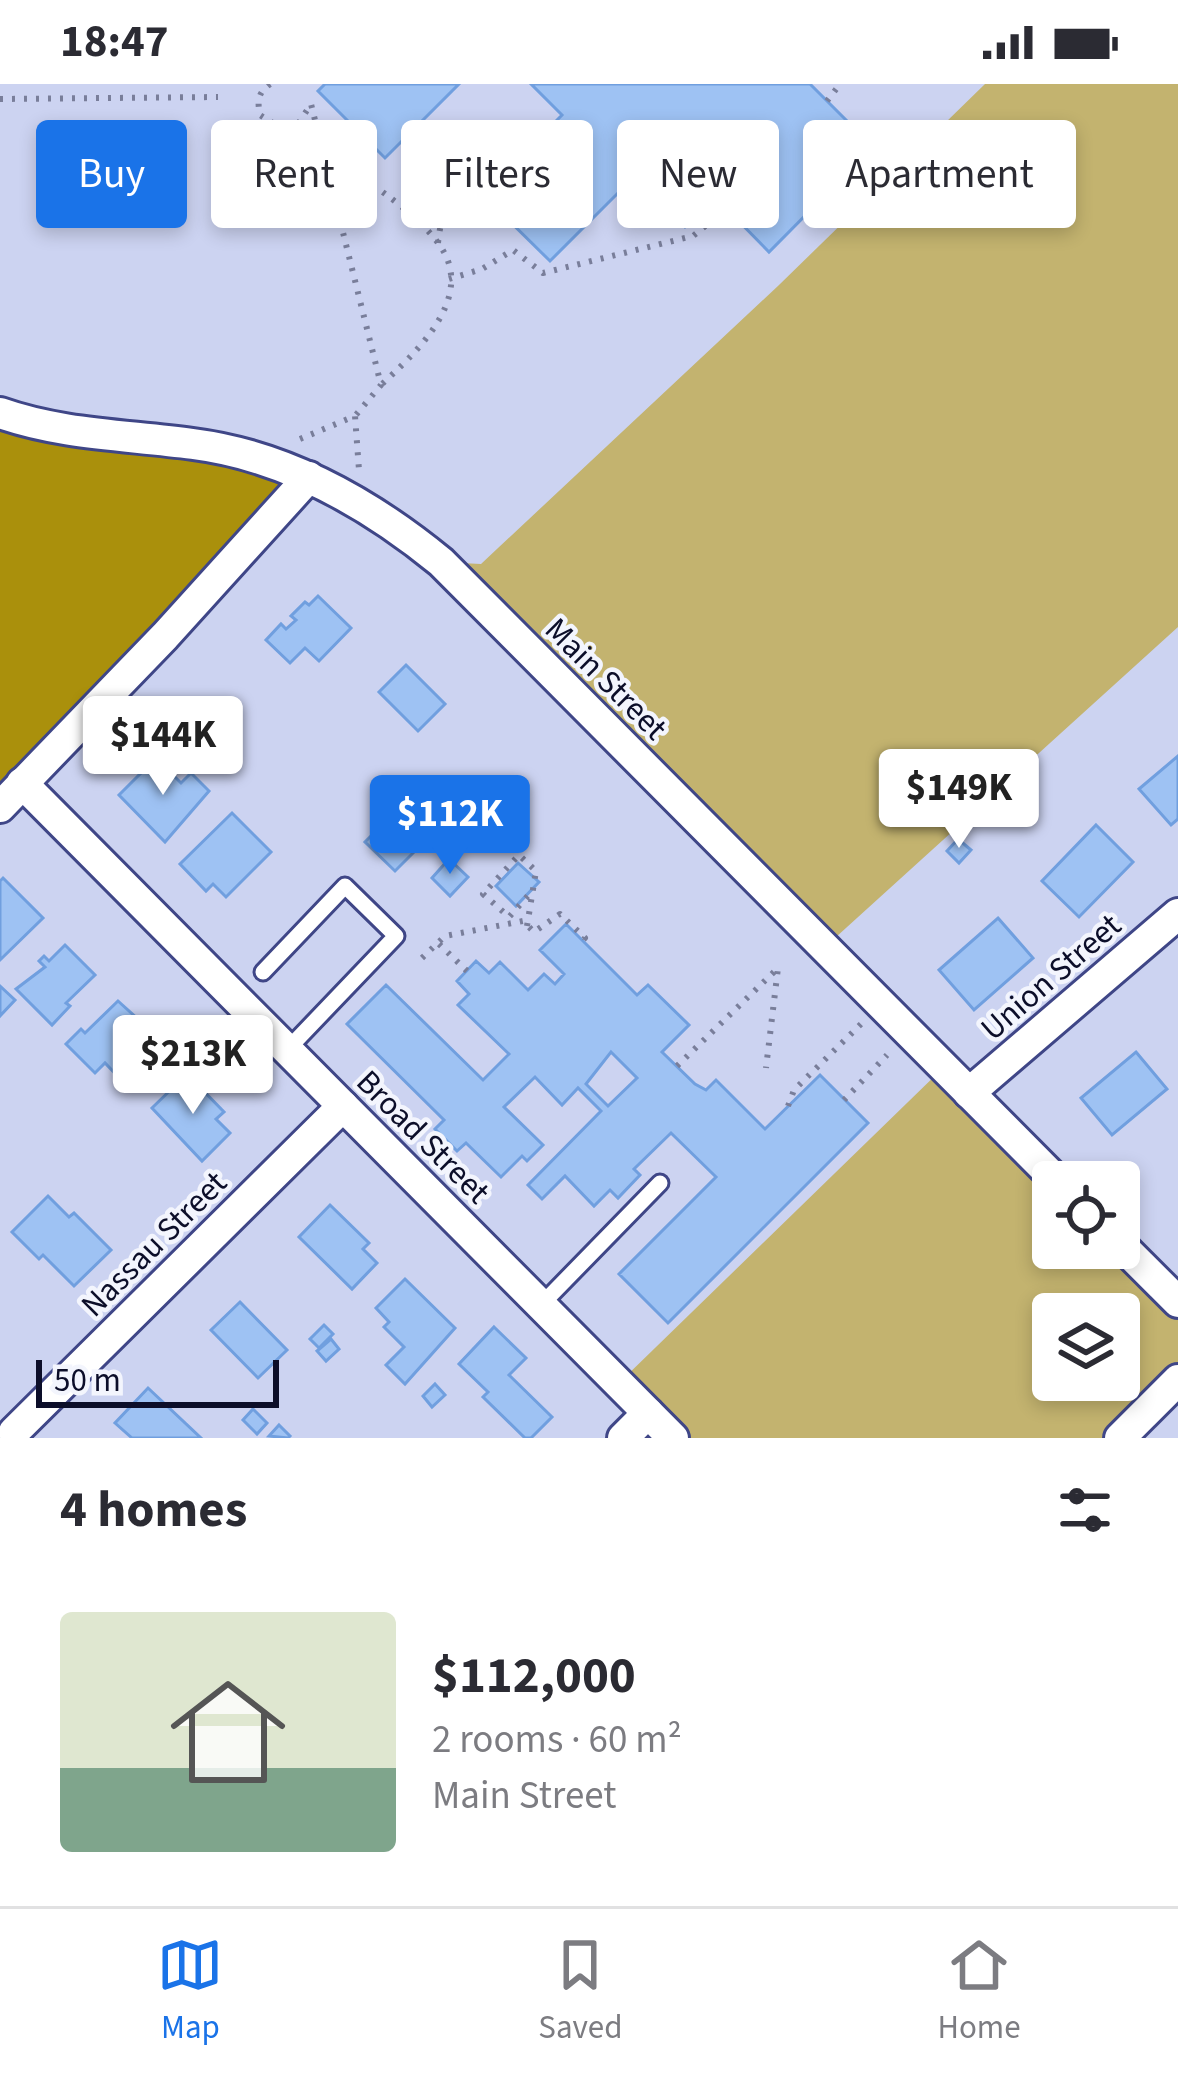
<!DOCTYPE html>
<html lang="en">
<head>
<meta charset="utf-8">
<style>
	body { margin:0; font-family:"Source Sans 3",sans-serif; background:#f7f7f7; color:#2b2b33; height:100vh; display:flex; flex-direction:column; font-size:45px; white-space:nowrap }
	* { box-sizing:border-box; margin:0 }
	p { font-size:39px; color:#7c7c81 }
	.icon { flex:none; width:66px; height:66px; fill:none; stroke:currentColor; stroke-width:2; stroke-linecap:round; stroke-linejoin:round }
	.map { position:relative; height:1354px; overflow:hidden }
	.details { display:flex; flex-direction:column; background:#fff; flex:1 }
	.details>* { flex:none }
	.guide { position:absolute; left:36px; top:36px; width:1107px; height:108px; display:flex; gap:24px }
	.controls { position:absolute; left:1032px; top:1077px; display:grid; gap:24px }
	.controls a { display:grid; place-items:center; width:108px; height:108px; border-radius:12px; background:#fff; box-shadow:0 6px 18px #0003; font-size:60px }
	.scale { position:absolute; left:36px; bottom:30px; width:243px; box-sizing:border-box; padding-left:12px; border:6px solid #0c0e29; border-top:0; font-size:33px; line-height:42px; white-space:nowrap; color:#0c0e29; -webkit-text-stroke:9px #f3f5fd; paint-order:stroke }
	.price { position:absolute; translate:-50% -102px; padding:0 27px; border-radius:12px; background:#fff; color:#222; font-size:39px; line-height:78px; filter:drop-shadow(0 3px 6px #0008) }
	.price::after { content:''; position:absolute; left:50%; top:72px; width:36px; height:27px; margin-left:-18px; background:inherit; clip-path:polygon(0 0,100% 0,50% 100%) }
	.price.current { background:#1a73e8; color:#fff }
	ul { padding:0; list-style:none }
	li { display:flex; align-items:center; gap:36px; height:300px; padding:0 60px }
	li+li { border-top:3px solid #e1e1e2 }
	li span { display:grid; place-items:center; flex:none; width:336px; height:240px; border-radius:12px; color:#555 }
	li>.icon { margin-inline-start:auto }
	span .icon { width:144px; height:144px; fill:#fffc; stroke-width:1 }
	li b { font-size:51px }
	h2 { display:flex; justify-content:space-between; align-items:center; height:144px; padding:0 60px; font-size:51px }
	.tag { padding:0 42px; border-radius:12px; background:#fff; box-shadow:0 6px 18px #0003; font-size:42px; line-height:108px }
	.tag.current { background:#1a73e8; color:#fff }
	.status { display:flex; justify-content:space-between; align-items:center; height:84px; padding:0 60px; background:#fff; direction:ltr }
	.status svg { height:33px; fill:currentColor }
	.menu { display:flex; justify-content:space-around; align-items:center; height:168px; border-top:3px solid #e1e1e2; background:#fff; font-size:33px; color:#7c7c81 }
	.menu a { display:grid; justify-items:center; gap:6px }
	.menu .current { color:#1a73e8 }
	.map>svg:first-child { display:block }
</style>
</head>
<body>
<div class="status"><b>18:47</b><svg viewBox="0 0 49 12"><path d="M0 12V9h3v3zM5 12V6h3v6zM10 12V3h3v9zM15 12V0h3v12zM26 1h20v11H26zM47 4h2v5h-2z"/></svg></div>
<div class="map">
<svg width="1178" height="1354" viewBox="0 0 1178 1354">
	<rect width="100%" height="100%" fill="#ccd3f1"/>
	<g fill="#c3b36f" fill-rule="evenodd">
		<polygon points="985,0 1178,0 1178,543 825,863 441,478 481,480 779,201"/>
		<path d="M944 983 1053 1098V1164H1119L1178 1218V1296L1120 1354H673L619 1299ZM1053 1230H1119V1296H1053Z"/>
	</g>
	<polygon fill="#aa900c" points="0,329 309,393 0,723"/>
	<g fill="#9ec2f3" stroke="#709fdf" stroke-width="3" fill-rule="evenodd">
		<polygon points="325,0 459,0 385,74 318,7"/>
		<polygon points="531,0 810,0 873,63 769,168 715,113 685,143 634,93 550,177 483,111 562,31"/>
		<polygon points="318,512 351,544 319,577 305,564 290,579 266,556 281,540 286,545 296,536 291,532 305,518 309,521"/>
		<polygon points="406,581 445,620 418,647 379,608"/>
		<polygon points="1178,672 1178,735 1171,741 1139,705"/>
		<polygon points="156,674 181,699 191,689 209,707 165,758 119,711"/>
		<polygon points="423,700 453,729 395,787 365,758"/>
		<polygon points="232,729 271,768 226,813 213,800 206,807 180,780"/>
		<polygon points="1096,741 1133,778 1079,833 1042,797"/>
		<polygon points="958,755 971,766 959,779 947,767"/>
		<polygon points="449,775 468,793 450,812 432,794"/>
		<polygon points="518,779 539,798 516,822 496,802"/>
		<polygon points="3,794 43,834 0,876 0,797"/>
		<polygon points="998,834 1033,874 974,926 939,886"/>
		<path d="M566 840 637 911 648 901 689 941 662 968 695 1000 706 1006 716 996 765 1045 820 991 868 1039 668 1239 619 1190 716 1093 671 1049 634 1085 640 1091 618 1114 610 1106 594 1122 565 1092 542 1115 528 1101 601 1027 578 1004 562 1021 535 993 504 1023 543 1061 527 1077 522 1072 501 1093 466 1059 457 1067 435 1045 444 1036 347 940 386 901 483 996 509 970 458 921 469 910 457 897 476 877 489 889 500 878 528 906 544 890 555 900 564 890 540 866ZM611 968 637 994 608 1022 586 1000Z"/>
		<polygon points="65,861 95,891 66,919 70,922 52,941 16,905 45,883 39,877 44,872 49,877"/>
		<polygon points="0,902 15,916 0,932"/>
		<polygon points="118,917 170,964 129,1004 105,979 95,989 66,960 81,945 85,949"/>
		<polygon points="1136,968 1167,1005 1112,1051 1081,1014"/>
		<polygon points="187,990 224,1028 216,1035 230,1049 202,1077 152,1024"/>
		<polygon points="48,1112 69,1133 74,1129 111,1166 74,1202 43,1171 39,1175 12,1148"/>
		<polygon points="330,1121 369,1159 363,1165 377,1179 352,1205 299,1153"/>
		<polygon points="405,1195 455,1244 405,1300 386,1281 404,1263 384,1243 389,1238 376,1224"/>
		<polygon points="240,1218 287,1266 258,1294 211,1246"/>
		<polygon points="324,1241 333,1250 319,1264 310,1255"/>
		<polygon points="494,1243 526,1274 509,1291 552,1333 531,1354 525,1354 483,1313 488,1308 459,1280"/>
		<polygon points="331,1255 339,1265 326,1277 317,1267"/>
		<polygon points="435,1300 445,1311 432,1323 423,1312"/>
		<polygon points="148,1304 201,1354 132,1354 115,1339"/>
		<polygon points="253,1325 267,1339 257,1350 243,1336"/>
		<polygon points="279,1341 290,1352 288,1354 269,1352"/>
	</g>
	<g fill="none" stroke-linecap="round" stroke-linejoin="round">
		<g stroke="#3f4687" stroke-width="21">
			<g id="lane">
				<polyline points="263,888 345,802 396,852 287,966"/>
				<polyline points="541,1221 660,1099"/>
			</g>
		</g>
		<g stroke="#3f4687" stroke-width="36">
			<g id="street">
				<path d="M0 329C62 351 128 351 193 360 287 372 369 419 441 478L1058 1098"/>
				<polyline points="22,699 673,1354"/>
				<polyline points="0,723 165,552 309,393"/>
				<polyline points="969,1009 1178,830"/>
				<polyline points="1119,1159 1178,1218"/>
				<polyline points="14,1348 343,1022"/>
				<polyline points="623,1354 648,1329"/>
				<polyline points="1120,1354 1178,1296"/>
			</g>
		</g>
		<g stroke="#797e9a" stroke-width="6" stroke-dasharray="3 9" stroke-linecap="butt">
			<path d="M270 0C258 9 257 16 260 31 308 62 429 124 448 177 465 225 411 273 381 301"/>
			<polyline points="0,15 218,13"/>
			<polyline points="827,17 840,0"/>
			<polyline points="292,109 291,51 311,20 381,301 355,332"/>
			<path d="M438 159C445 90 487 61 552 41"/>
			<polyline points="449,195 482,185 513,166 543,189 693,152 726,125"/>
			<polyline points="300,355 355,332 359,386"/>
			<polyline points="527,842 536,787 519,771 483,810 509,833 533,806"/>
			<polyline points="439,860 467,887"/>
			<polyline points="422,874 445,852 523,837 534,848 560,830 585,854 582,857"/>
			<polyline points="677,982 778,884 766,984"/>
			<polyline points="844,1016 887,971"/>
			<polyline points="788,1022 794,1006 861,940"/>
		</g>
		<use href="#lane" stroke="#fff" stroke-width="15"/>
		<use href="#street" stroke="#fff" stroke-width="30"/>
	</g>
	<g text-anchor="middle" stroke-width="9" stroke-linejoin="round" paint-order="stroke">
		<g font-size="33" fill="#0c0e29" stroke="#f3f5fd">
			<text transform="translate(607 594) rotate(45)" y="12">Main Street</text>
			<text transform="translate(1050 892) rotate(-41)" y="12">Union Street</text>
			<text transform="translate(424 1052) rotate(45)" y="12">Broad Street</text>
			<text transform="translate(153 1159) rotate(-45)" y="12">Nassau Street</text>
		</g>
	</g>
</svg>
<div class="controls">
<a><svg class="icon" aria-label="locate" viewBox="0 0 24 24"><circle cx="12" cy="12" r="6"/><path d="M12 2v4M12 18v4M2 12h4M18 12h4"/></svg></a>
<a><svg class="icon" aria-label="layers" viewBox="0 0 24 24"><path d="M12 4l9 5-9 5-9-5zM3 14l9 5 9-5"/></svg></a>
</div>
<div class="scale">50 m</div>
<b class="price" style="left:163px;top:714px">$144K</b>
<b class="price" style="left:959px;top:767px">$149K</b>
<b class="price current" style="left:450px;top:793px">$112K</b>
<b class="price" style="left:193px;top:1033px">$213K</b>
<div class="guide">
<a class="tag current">Buy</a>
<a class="tag">Rent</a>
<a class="tag">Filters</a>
<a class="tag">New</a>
<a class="tag">Apartment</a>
</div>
</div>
<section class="details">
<h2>4 homes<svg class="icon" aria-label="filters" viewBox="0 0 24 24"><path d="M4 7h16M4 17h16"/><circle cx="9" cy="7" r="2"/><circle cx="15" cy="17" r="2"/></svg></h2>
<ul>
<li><span style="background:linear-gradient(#dfe7d0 65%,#7fa58c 0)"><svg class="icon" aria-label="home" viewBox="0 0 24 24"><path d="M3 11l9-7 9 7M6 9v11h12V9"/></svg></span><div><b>$112,000</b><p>2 rooms · 60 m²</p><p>Main Street</p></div></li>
</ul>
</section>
<nav class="menu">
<a class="current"><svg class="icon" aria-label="map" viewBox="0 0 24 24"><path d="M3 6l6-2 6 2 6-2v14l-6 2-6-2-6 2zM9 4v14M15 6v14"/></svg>Map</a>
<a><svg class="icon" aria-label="saved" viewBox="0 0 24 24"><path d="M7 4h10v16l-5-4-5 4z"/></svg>Saved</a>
<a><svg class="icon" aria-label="home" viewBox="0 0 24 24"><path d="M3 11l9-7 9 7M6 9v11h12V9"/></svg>Home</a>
</nav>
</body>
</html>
